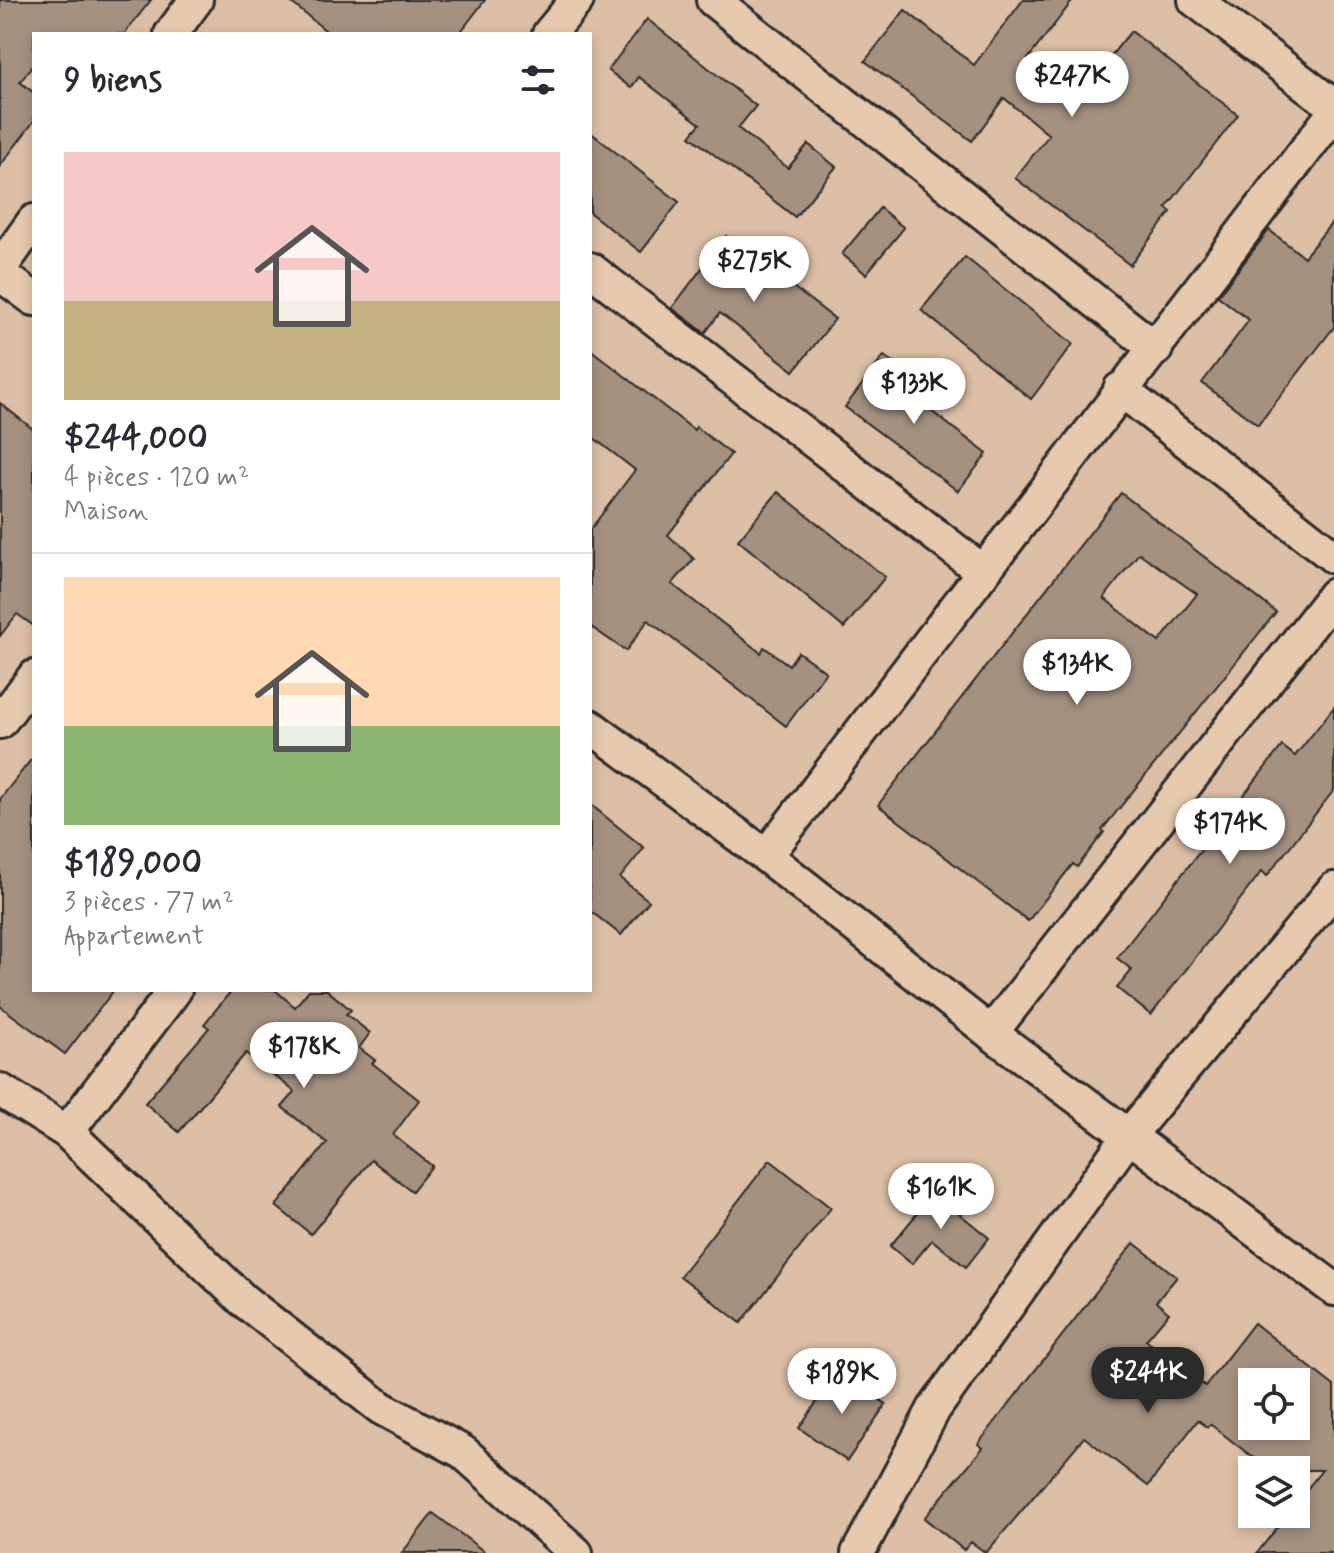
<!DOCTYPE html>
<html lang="fr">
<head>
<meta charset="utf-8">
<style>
	body { margin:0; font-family:Mynerve,sans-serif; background:#f2f2f3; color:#2b2b33; height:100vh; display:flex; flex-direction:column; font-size:30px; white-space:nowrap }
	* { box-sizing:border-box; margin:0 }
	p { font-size:26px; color:#7c7c81 }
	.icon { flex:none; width:44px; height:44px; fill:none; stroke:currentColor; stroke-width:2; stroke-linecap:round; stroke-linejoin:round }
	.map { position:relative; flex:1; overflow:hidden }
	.drawer { position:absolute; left:32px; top:32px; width:560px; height:960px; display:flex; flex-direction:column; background:#fff; border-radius:0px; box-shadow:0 4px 12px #0003 }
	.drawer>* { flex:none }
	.controls { position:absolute; left:1238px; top:1368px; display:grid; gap:16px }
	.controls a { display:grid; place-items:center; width:72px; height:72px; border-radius:0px; background:#fff; box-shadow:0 4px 12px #0003; font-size:40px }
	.price { position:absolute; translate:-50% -68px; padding:0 18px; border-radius:28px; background:#fff; color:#222; font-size:26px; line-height:52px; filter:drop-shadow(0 2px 4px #0008) }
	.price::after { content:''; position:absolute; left:50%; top:48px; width:24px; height:18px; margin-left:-12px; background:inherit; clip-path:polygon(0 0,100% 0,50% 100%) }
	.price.on { background:#2b2b2b; color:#fff }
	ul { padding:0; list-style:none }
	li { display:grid; align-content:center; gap:16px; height:424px; padding:0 32px }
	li+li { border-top:2px solid #e1e1e2 }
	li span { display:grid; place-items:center; height:248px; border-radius:0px; color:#555 }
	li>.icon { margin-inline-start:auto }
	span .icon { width:144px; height:144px; fill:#fffc; stroke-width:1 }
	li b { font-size:34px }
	h2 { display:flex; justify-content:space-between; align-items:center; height:96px; padding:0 32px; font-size:34px }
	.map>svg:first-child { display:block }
</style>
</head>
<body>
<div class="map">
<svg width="1334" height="1553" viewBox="0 0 1334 1553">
	<rect width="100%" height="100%" fill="#dcbfa5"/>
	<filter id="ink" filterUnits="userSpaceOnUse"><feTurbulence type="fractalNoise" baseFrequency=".0125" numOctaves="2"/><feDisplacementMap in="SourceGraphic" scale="16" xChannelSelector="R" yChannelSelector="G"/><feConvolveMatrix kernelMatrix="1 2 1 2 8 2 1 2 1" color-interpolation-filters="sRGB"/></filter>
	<g filter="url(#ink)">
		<g fill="#a49180" stroke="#2b2b2b" stroke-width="2" fill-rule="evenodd">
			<polygon points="0,0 151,0 124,34 34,34 34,64 20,82 34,93 34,121 0,166"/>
			<polygon points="288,0 485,0 459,34 330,34"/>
			<polygon points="1023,0 1073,0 1028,59 1076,99 1131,31 1238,115 1166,208 1171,212 1130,265 1015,178 1049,135 1004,98 972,141 865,61 905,10 974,65"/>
			<polygon points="647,19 756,106 738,128 788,168 808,144 836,167 795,217 690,136 700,124 639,77 631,88 608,70"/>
			<polygon points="590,132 679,202 641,252 590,213"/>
			<polygon points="880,208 904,228 866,274 842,254"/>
			<polygon points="1334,220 1334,327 1258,425 1202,383 1249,320 1218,296 1269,230 1304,257"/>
			<polygon points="726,236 835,319 794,371 720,313 705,333 672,308"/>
			<polygon points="965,257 1073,344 1031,399 921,310"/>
			<polygon points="590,349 694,430 696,427 731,454 668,535 694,559 672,584 761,653 764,647 789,665 798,652 826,672 786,726 648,620 626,651 590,626 590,530 635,470 590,435"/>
			<polygon points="884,356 909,374 900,387 987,454 958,491 845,407"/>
			<polygon points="0,403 34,430 34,626 17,614 0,636"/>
			<polygon points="778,492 885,577 844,628 738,540"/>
			<path d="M1121 493 1276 612 1102 830 1104 832 1077 867 1073 864 1028 921 878 805ZM1139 553 1197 594 1159 642 1104 598Z"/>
			<polygon points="1334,707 1334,790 1267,876 1262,871 1151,1015 1117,988 1132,970 1117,958 1282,746 1295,756"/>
			<polygon points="34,756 34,990 114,990 65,1054 0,1006 0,799"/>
			<polygon points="590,804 644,848 620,878 649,901 621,935 593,913 590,917"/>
			<polygon points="232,990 275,990 295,1007 309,990 327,990 351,1010 346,1014 370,1033 359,1048 375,1060 372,1063 419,1100 393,1135 432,1166 412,1191 371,1160 311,1234 276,1206 327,1143 282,1107 295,1092 246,1053 179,1132 145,1103 209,1028 204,1024"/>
			<polygon points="770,1160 831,1208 741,1323 680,1276"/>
			<polygon points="941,1185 963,1203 956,1211 989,1238 966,1267 932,1240 912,1264 890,1246"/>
			<path d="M1134 1243 1177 1277 1156 1302 1169 1313 1146 1340 1205 1386 1254 1323 1334 1386V1553H1257L1288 1514H1296V1503L1322 1470H1269L1210 1424 1207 1427 1198 1420 1148 1486 1084 1437 986 1553 971 1542 964 1550 924 1518 983 1448 978 1444ZM1252 1382H1296V1426H1252Z"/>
			<polygon points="838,1371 886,1404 847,1461 799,1428"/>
			<polygon points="433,1513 486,1553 402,1553"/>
		</g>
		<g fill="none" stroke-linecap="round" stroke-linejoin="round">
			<g stroke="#2b2b2b" stroke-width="38">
				<g id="minor">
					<polyline points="713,0 1156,349"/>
					<polyline points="1195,0 1334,106"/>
					<polyline points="171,34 196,0"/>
					<polyline points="549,34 577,0"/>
					<polyline points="0,268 34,221"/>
					<polyline points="590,269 981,570"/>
					<polyline points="0,274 34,299"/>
					<polyline points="1120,389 1334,557"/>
					<polyline points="0,722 34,677"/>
					<polyline points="590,726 766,856 991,1033 1334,1289"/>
					<polyline points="766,856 1334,113"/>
					<polyline points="991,1033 1334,595"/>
					<polyline points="0,1090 67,1132 243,1300 381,1408 463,1452 576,1553"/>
					<polyline points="67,1132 175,990"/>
					<polyline points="858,1553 934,1409 1130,1134 1334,889"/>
				</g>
			</g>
			<use href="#minor" stroke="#e7c9ad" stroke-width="32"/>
		</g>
	</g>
</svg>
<div class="controls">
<a><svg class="icon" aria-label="locate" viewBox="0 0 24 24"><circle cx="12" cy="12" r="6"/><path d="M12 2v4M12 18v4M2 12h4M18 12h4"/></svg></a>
<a><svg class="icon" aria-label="layers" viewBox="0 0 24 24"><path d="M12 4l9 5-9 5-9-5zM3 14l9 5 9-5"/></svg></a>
</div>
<b class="price" style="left:1072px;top:119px">$247K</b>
<b class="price" style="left:754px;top:304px">$275K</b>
<b class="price" style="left:914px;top:426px">$133K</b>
<b class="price" style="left:1077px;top:707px">$134K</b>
<b class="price" style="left:1230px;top:866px">$174K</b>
<b class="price" style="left:304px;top:1090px">$178K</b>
<b class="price" style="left:941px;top:1231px">$161K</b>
<b class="price on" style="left:1148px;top:1415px">$244K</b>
<b class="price" style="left:842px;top:1416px">$189K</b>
<section class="drawer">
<h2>9 biens<svg class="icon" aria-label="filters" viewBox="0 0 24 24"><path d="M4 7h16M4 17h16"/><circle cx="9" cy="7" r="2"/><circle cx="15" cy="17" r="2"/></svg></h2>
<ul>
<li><span style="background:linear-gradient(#f6c9c9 60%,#c2b280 0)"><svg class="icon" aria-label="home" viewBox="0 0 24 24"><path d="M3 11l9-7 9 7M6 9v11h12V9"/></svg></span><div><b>$244,000</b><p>4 pièces · 120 m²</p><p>Maison</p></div></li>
<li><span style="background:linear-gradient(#ffd9b3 60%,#8fb573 0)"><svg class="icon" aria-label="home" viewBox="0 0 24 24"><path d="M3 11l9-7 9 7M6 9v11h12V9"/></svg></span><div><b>$189,000</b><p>3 pièces · 77 m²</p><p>Appartement</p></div></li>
</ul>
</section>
</div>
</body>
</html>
